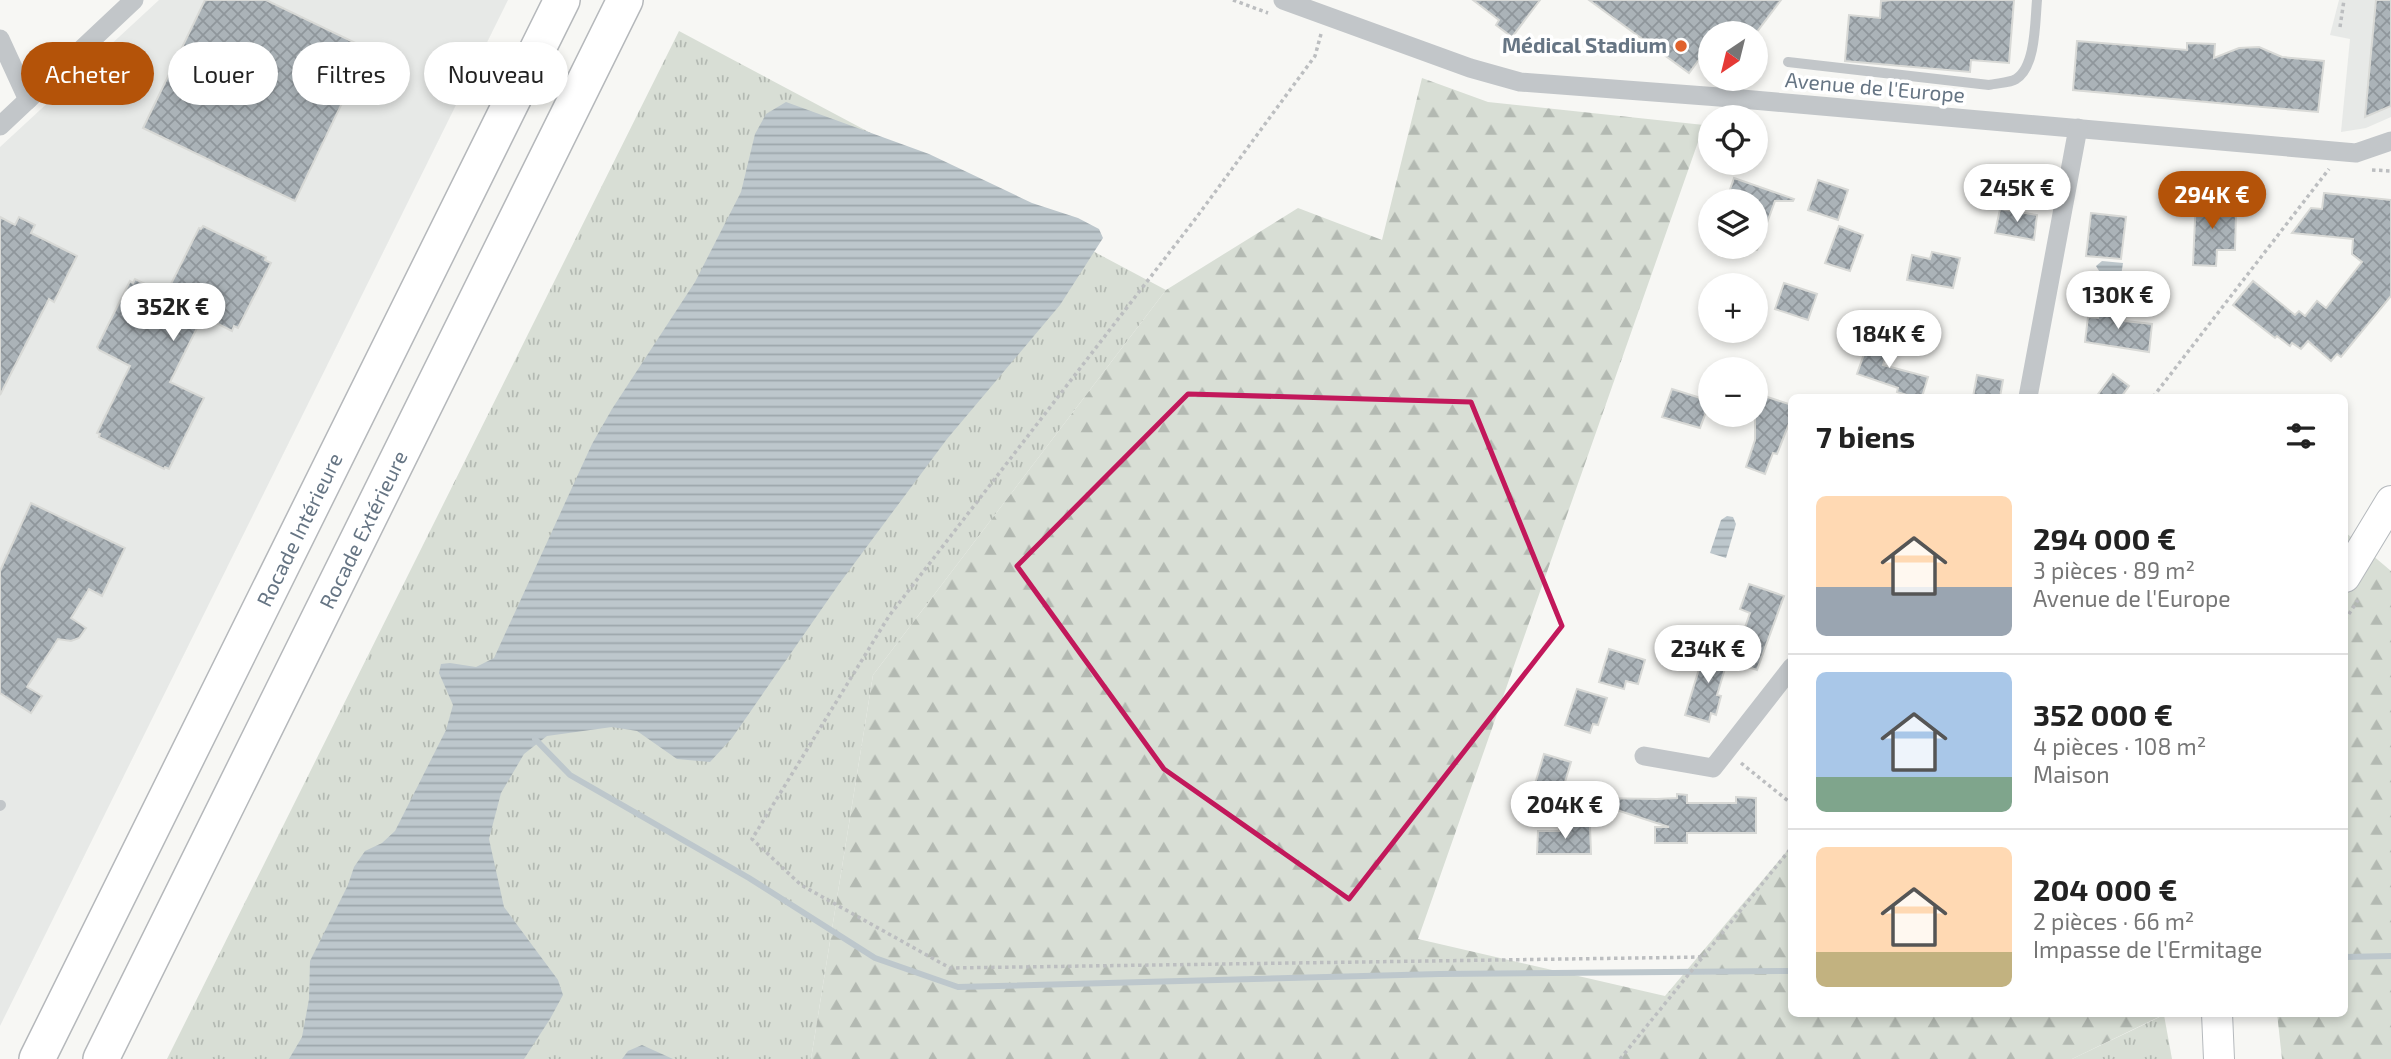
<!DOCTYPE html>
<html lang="fr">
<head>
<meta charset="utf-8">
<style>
	body { margin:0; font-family:"Exo 2",sans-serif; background:#f6f6f6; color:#222; height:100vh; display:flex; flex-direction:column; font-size:26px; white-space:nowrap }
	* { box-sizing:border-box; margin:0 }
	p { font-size:23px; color:#767676 }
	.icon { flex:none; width:38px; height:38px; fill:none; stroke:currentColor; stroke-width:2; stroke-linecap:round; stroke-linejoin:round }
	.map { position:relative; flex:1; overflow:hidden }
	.drawer { position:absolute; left:1788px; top:394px; width:560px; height:623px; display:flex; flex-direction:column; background:#fff; border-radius:10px; box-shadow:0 4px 10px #0003 }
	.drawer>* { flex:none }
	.guide { position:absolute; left:21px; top:42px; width:665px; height:63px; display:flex; gap:14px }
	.needle { width:46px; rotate:215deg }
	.controls { position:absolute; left:1698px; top:21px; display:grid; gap:14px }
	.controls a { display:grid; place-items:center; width:70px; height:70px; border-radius:50%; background:#fff; box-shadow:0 4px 10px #0003; font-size:35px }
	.price { position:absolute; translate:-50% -60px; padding:0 16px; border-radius:24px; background:#fff; color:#222; font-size:23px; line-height:46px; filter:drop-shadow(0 2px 4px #0008) }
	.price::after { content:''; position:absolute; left:50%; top:42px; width:21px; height:16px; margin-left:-10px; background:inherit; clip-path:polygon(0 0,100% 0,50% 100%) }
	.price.on { background:#b45309; color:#fff }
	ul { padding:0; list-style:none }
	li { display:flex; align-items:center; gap:21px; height:175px; padding:0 28px }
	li+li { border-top:2px solid #e0e0e0 }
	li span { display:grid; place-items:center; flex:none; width:196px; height:140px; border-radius:10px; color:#555 }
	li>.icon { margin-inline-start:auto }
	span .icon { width:84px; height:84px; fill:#fffc; stroke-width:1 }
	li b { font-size:30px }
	h2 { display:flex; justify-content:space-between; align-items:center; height:84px; padding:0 28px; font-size:30px }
	.pill { padding:0 24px; border-radius:32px; background:#fff; box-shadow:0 4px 10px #0003; font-size:24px; line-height:63px }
	.pill.on { background:#b45309; color:#fff }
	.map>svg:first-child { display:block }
</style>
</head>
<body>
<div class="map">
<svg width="2391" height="1059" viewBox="0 0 2391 1059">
	<defs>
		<pattern id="grass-tufts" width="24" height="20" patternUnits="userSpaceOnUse" patternTransform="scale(1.75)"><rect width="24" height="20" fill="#d8ded5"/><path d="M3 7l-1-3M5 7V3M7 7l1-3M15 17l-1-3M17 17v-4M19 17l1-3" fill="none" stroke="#b3b9b2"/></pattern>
		<pattern id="forest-firs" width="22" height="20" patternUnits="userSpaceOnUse" patternTransform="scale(1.75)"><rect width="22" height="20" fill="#d8ded5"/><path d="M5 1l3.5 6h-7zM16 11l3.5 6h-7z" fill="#b3b9b2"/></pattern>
		<pattern id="water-rules" width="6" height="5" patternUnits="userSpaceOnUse" patternTransform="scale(1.75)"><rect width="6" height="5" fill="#bdc7cc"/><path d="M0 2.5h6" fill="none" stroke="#9da6ab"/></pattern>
		<pattern id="building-cross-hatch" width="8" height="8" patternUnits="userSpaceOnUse" patternTransform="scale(1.75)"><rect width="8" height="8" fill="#abb3b8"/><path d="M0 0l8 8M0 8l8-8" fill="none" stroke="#8f969b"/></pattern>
	</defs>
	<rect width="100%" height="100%" fill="#f7f7f4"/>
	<g fill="#e7e9e7">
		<polygon points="159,0 508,0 0,1026 0,147"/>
		<polygon points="2339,0 2391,0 2391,117 2366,128 2341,132 2350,39 2330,35"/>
	</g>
	<g fill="url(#grass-tufts)">
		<polygon points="679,31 1166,290 873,675 811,1059 167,1059"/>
		<polygon points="2164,1015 2172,1059 2072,1059"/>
	</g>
	<g fill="url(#forest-firs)">
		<polygon points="1422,78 1488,102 1704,125 1418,939 1665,996 1792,845 1792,1013 2167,1013 2072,1059 811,1059 873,675 1166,290 1298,208 1382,240"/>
		<polygon points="2345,532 2391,571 2391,1059 2282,1059 2277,1013 2345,1013"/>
	</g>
	<g fill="url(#water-rules)">
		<polygon points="786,102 929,154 1032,203 1078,218 1099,229 1103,238 1060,305 947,439 839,584 732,738 710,762 677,759 637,731 612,727 547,736 524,754 501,793 489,839 504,907 558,980 563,995 550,1019 524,1059 289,1059 302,1037 309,999 310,961 348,885 354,867 365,851 382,843 395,831 446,730 453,705 439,673 441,664 450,663 476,667 494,658 592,444 612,409 695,282 741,192 755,134 766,114"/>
		<polygon points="2102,261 2123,263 2121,276 2101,274 2096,266"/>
		<polygon points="1727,516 1733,517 1736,524 1726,558 1710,553 1721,520"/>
		<polygon points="642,1045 673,1059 622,1059 628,1051"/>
	</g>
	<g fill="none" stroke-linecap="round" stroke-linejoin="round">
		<g stroke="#bdc7cc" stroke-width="6">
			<polyline points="535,739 570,775 749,878 875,958 958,987 1439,974 1792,971"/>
			<polyline points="2345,957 2391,956"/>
		</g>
	</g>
	<g fill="url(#building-cross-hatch)" stroke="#d8d9d6" stroke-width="2">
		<polygon points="205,0 266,0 368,49 295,201 143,128"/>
		<polygon points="1473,0 1540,0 1512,37 1496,25 1499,20"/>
		<polygon points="1589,0 1781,0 1756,33 1710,33 1710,63 1701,57 1689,73"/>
		<polygon points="1894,0 2014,0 2009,63 1971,60 1970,72 1845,61 1849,15 1880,18 1881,1"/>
		<polygon points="2376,0 2391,0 2391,106 2365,117"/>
		<polygon points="2077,41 2187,50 2187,43 2215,44 2214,58 2239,48 2259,47 2282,57 2324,61 2318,112 2073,90"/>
		<polygon points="1734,178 1794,199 1793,201 1775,201 1757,250 1755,250 1755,201 1726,201"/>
		<polygon points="1818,180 1848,190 1838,220 1808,210"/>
		<polygon points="2324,193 2391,200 2391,296 2341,357 2337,354 2331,361 2308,341 2301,349 2292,343 2290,346 2277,336 2275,338 2233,305 2253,281 2295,315 2299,311 2305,316 2317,301 2326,308 2362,262 2352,254 2353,239 2292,233 2311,208 2322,209"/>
		<polygon points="2196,197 2223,198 2222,213 2236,213 2235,250 2217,250 2216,266 2193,265"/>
		<polygon points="2000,209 2037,215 2034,240 1995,233"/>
		<polygon points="2091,213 2126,217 2121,259 2086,256"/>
		<polygon points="0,217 15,225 19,217 35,225 31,233 77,256 54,302 49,299 0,395"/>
		<polygon points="203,226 266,257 265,260 271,263 238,328 234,326 232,331 203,316 170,382 204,398 169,469 165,467 164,469 99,437 100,434 97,433 130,366 99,350 97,347 130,281 133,283 135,279 166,294 199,228 201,229"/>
		<polygon points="1839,226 1863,235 1850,271 1825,263"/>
		<polygon points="1932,252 1960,258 1953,288 1907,280 1912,255 1930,259"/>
		<polygon points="1784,283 1817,294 1808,320 1775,309"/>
		<polygon points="2099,309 2126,312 2125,321 2152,324 2149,352 2085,342 2088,317 2098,318"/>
		<polygon points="1871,334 1891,342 1883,365 1928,377 1922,397 1914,397 1897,392 1898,388 1857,374"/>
		<polygon points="2113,374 2129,386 2121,397 2096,397"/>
		<polygon points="1977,375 2003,380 2000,397 1973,397"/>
		<polygon points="1672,389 1710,401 1700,428 1662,417"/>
		<polygon points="1755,393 1792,405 1792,416 1777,454 1773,453 1765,474 1746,467 1755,440"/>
		<polygon points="31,503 125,548 102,596 89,589 71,618 86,628 79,638 71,641 58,639 27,687 42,696 31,713 0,693 0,571"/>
		<polygon points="1749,584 1784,596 1757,670 1733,662 1750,613 1740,609"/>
		<polygon points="1706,646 1730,652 1717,695 1721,696 1716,715 1711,713 1709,722 1685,715"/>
		<polygon points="1609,649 1645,660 1638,684 1626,681 1624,689 1599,682"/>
		<polygon points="1577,689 1607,698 1598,725 1593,724 1590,733 1565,725"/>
		<polygon points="1544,754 1571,762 1562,792 1535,784"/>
		<polygon points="1677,794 1687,795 1687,803 1736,803 1736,797 1756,798 1756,833 1687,833 1687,843 1655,843 1655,827 1669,827 1592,802 1593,798 1657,799 1677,798"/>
		<polygon points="1559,825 1590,826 1591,854 1537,854 1538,831 1559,831"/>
	</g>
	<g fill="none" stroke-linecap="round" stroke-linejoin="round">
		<g stroke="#b5b9bd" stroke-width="32">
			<g id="primary">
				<polyline points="2345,577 2391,501"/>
				<polyline points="2217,1013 2219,1059"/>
			</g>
		</g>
		<g stroke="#b5b8bb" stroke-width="38">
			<g id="motorway">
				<polyline points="37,1059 562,0"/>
				<polyline points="101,1059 625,0"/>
			</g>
		</g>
		<g stroke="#bcbec0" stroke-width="3.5" stroke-dasharray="3.5 3.5" stroke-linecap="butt">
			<polyline points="1233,0 1268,13"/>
			<polyline points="2340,27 2344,0"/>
			<polyline points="1321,34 1315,56 1196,218 889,616 752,839 801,885 950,968 1703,957"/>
			<polyline points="2372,170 2391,171"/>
			<polyline points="2153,397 2329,169"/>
			<polyline points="2345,620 2358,600"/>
			<polyline points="1741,763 1792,804"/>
			<polyline points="1620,1059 1792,847"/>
		</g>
		<g stroke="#c2c6c9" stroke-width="10">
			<path d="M1788 62 1989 85C1997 83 2010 83 2016 79 2036 67 2035 21 2037 0"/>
			<polyline points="0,806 1,805"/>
		</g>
		<g stroke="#c2c6c9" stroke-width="19">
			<polyline points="1283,0 1470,68 1520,82 1719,97 2356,153 2391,141"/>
			<polyline points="0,39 28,100"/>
			<polyline points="0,126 134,0"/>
			<polyline points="2028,397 2078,128"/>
			<polyline points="1644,756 1713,768 1792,667"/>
		</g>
		<use href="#primary" stroke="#fff" stroke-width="30"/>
		<use href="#motorway" stroke="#fff" stroke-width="35"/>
	</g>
	<path fill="none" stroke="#c2185b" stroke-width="5" stroke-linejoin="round" d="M1188 394 1471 402 1562 626 1349 899 1164 769 1017 566Z"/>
	<circle fill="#e0612b" stroke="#fff" stroke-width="2.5" cx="1681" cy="46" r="7"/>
	<g text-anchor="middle" stroke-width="7" stroke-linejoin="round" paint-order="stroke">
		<g font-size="21" font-weight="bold" fill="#667584" stroke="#fff" text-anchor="end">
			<text x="1667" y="53">Médical Stadium</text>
		</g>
		<g font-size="21" fill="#667584" stroke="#fff">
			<text transform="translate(1875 88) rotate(5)" y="7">Avenue de l'Europe</text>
			<text transform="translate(300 530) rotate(-64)" y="7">Rocade Intérieure</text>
			<text transform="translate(364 530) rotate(-64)" y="7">Rocade Extérieure</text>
		</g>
	</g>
</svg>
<div class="controls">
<a><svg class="needle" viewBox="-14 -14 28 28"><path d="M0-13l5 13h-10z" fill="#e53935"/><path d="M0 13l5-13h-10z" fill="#767676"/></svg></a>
<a><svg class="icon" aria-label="locate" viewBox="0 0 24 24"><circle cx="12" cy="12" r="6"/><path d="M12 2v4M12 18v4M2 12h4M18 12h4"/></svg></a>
<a><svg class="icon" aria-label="layers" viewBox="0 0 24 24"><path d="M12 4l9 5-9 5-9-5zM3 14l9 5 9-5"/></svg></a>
<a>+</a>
<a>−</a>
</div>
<b class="price" style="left:2017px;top:224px">245K €</b>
<b class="price on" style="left:2212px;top:231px">294K €</b>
<b class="price" style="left:2118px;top:331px">130K €</b>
<b class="price" style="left:173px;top:343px">352K €</b>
<b class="price" style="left:1889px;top:370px">184K €</b>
<b class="price" style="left:1708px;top:685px">234K €</b>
<b class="price" style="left:1565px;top:841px">204K €</b>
<div class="guide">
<a class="pill on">Acheter</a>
<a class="pill">Louer</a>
<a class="pill">Filtres</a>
<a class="pill">Nouveau</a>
</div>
<section class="drawer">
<h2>7 biens<svg class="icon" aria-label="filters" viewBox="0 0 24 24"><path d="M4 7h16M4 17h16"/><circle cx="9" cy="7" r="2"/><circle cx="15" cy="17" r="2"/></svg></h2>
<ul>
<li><span style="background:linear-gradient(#ffd9b3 65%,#9aa5b1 0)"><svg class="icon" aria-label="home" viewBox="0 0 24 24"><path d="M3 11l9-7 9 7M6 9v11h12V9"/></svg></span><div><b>294 000 €</b><p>3 pièces · 89 m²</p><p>Avenue de l'Europe</p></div></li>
<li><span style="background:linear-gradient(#a9c7e8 75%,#7fa58c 0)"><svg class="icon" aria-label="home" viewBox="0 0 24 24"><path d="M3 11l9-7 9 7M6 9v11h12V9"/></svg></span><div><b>352 000 €</b><p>4 pièces · 108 m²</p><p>Maison</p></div></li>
<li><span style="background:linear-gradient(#ffd9b3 75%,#c2b280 0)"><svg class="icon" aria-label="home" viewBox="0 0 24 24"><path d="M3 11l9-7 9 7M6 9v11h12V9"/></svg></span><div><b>204 000 €</b><p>2 pièces · 66 m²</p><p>Impasse de l'Ermitage</p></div></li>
</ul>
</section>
</div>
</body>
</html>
